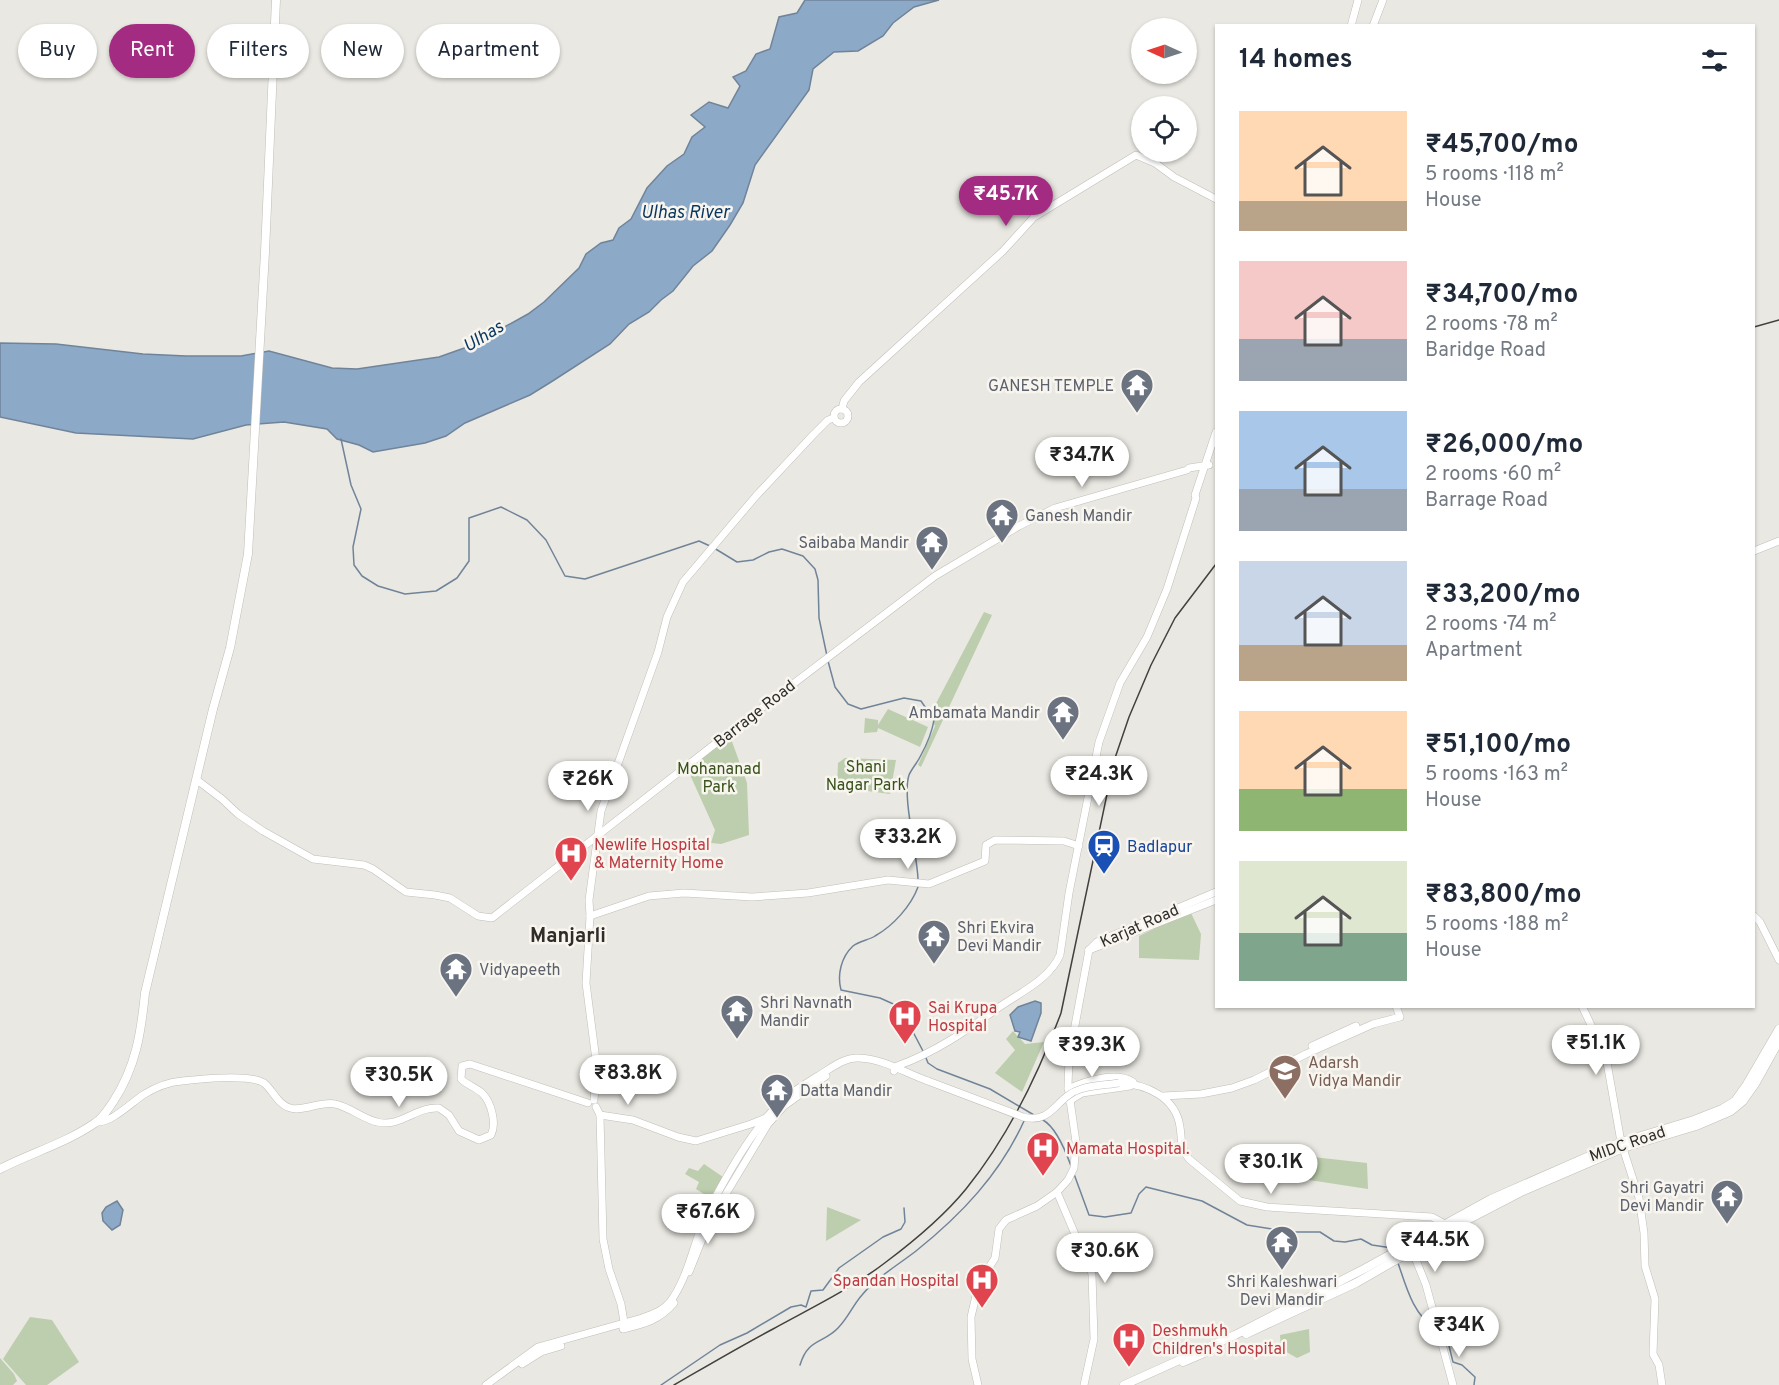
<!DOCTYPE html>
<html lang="en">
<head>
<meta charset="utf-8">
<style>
	body { margin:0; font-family:Overpass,sans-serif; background:#f2f2f3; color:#1f2937; height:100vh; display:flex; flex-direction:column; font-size:22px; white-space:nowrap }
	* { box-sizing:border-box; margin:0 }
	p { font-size:20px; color:#747a83 }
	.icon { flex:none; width:33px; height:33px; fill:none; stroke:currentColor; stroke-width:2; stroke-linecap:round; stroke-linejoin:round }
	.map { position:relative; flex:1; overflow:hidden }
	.panel { position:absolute; left:1215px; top:24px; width:540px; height:984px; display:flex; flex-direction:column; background:#fff; border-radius:0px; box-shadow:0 2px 4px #0004 }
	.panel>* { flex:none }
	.top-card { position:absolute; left:18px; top:24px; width:570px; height:54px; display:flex; gap:12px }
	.needle { width:39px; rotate:273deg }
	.buttons { position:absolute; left:1131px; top:18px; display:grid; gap:12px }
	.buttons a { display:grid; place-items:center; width:66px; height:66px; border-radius:50%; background:#fff; box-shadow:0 2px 4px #0004; font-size:30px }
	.price { position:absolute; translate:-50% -51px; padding:0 14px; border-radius:21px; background:#fff; color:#222; font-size:20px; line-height:39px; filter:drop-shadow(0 2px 3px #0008) }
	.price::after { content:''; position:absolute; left:50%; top:36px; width:18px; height:14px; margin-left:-9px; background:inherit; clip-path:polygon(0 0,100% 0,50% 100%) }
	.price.active { background:#a42b82; color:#fff }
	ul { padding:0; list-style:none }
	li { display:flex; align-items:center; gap:18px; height:150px; padding:0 24px }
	li span { display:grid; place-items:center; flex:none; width:168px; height:120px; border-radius:0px; color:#555 }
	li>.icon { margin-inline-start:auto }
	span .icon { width:72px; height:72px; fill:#fffc; stroke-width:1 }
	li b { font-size:26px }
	h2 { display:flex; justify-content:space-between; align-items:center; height:72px; padding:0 24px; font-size:26px }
	.pill { padding:0 21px; border-radius:27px; background:#fff; box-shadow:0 2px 4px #0004; font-size:21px; line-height:54px }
	.pill.active { background:#a42b82; color:#fff }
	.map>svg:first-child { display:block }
</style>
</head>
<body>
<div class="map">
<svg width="1779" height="1385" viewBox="0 0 1779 1385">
	<rect width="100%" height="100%" fill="#eae8e2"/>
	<g fill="#bccead">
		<polygon points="984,612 992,615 921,767 918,765 935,726 930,715"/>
		<polygon points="888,709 928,727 920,747 878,728 877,732 864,733 865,718 878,720 878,725"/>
		<polygon points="730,736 747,783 749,835 721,844 711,843 715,830 691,777 690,767"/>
		<polygon points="845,758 896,760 890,794 837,787 838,763"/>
		<polygon points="1190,911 1201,934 1199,960 1139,958 1139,936"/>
		<polygon points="1013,1031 1025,1044 1044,1042 1022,1092 995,1073 1015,1050 1006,1039"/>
		<polygon points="1313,1157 1367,1163 1368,1189 1283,1176 1284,1171 1313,1166"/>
		<polygon points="704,1164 723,1177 710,1198 696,1189 699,1182 685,1174 689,1168 698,1171"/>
		<polygon points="827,1207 861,1220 826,1241"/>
		<polygon points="30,1317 52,1320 79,1362 47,1385 26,1385 3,1359"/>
		<polygon points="1309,1329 1310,1352 1297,1358 1281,1349 1280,1335"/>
		<polygon points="0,1358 14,1374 17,1381 13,1385 0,1385"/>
	</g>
	<g fill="#8ca9c8" stroke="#708499" stroke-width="1.5">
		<polygon points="805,0 939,0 914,7 893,23 883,36 858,51 834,52 813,69 809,90 755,165 743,203 730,225 712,251 693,266 673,291 661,300 649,312 629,324 610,344 551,382 530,395 465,423 446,436 425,443 373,452 359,445 337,439 327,429 284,422 246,425 193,439 76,433 0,417 0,343 56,344 143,354 186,356 241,356 269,351 332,368 357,369 439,357 470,346 528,314 544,302 579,268 586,254 601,243 613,240 619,228 631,219 647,188 667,166 684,154 692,137 705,127 691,115 709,102 728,108 740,86 733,77 746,71 756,54 770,49 779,17 797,13"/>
		<polygon points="1035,1001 1041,1003 1041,1013 1031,1041 1018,1037 1020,1032 1015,1031 1010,1015 1018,1007"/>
		<polygon points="117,1201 123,1210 120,1225 112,1230 103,1221 102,1213 106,1207"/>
	</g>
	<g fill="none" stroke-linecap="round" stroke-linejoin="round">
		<g stroke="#708499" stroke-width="1.5">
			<polyline points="341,439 351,485 361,509 353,547 354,565 362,576 378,586 405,594 436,591 457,578 469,561 469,518 501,507 527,520 546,540 565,576 585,579 699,541 710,546"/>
			<polyline points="714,548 737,562 753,560 769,552 782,549 803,556 815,569 818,580 819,618 827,656"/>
			<path d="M828 661 835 687 848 704 861 709 904 698 921 701 934 720C932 732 927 744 921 755 918 762 912 768 909 775 902 797 917 852 918 879"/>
			<path d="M918 887C911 906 893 926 875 936 869 940 859 941 853 946 841 957 837 975 841 990L880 998 900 1007 924 1053"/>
			<polyline points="926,1058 928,1063 937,1069 990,1089 1034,1115"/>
			<path d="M1043 1120C1057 1128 1066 1152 1071 1166"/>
			<polyline points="1074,1174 1089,1215 1105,1217 1131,1213 1139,1194 1146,1187 1202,1201 1247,1225 1290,1232 1320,1232 1334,1241 1345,1242 1361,1239 1372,1245 1392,1248"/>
			<path d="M1398 1263C1406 1286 1413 1315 1435 1328"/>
			<polyline points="1443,1334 1449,1346 1453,1362 1462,1365 1475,1377 1474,1385"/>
			<path d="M800 1365C808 1338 823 1344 838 1328 848 1318 853 1305 862 1295 877 1277 898 1265 916 1251 961 1215 1000 1174 1024 1121"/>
			<polyline points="661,1385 720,1345 747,1333 791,1307 801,1305 806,1307 811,1291 823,1290 839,1268 883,1237 901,1229 905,1222 904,1208"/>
		</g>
		<g stroke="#c1beb8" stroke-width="8">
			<g id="secondary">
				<polyline points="1351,26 1358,0"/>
				<polyline points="1373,26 1383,0"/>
				<polyline points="842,409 844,401 859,382 1003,251 1034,217 1136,155 1155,163 1174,177 1216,199"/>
				<circle cx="841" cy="416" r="7"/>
				<polyline points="1754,551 1779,541"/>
				<polyline points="197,780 222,799 238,814 263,831 313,859 364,865 373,869 406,892 435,895 450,898 478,916 492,918 734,729 935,576 1019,526 1055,508 1187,470 1189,468 1209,465"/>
				<polyline points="590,916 649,896 684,893 752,897 808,893 888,880 929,884 985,861 986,845 995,840 1064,841 1079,846"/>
				<polyline points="1754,916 1760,922 1779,960"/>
				<polyline points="1089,950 1097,942 1216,892"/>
				<polyline points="1089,950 1216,900"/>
				<polyline points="1582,1006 1606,1057 1621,1142 1639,1198 1644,1233 1645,1266 1655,1299 1653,1354 1659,1365 1662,1385"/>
				<polyline points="1312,1046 1356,1026"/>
				<path d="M894 1071 897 1066C934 1053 966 1031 998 1008 1019 993 1049 980 1060 955L1069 893 1099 742 1120 683 1147 637 1167 589 1196 498 1195 495 1216 432"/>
				<path d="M1119 1083C1146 1084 1176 1097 1180 1127 1182 1140 1180 1148 1189 1159L1240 1201 1267 1207 1432 1217 1445 1224 1447 1228"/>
				<path d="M1068 1089C1085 1081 1116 1071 1133 1082"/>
				<polyline points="1163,1096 1201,1094 1232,1088 1254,1080 1306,1054 1373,1024 1400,1017 1396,1006"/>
				<polyline points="594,1100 597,1068 586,983 590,916 589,900 601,811 658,652 667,617 683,582 756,496 813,435 828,420 834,418"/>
				<polyline points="1069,1101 1082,1093 1130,1086"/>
				<polyline points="596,1107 600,1115 603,1239 609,1269 621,1304 625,1328"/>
				<polyline points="600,1115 633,1120 678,1137 696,1141 751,1124 766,1118"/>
				<path d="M97 1122C111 1123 131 1103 143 1095 154 1088 169 1082 182 1081 199 1079 251 1074 264 1083 273 1090 277 1104 290 1108 302 1112 321 1101 335 1104 350 1107 363 1119 377 1122 400 1128 417 1106 439 1108L449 1115 459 1131 479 1140 491 1135C497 1123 491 1102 482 1093 475 1087 467 1085 461 1079L462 1066 470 1064 588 1103"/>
				<polyline points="1057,1192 1092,1274 1094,1339 1084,1385"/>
				<polyline points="1410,1245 1426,1285 1453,1385"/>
				<polyline points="689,1272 709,1222 768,1124 784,1106 826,1076"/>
				<path d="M623 1329C644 1324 660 1320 674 1303"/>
				<polyline points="522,1364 541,1352 561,1346"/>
				<path d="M486 1385 538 1347 642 1318C652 1314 663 1311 670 1302 688 1278 693 1245 705 1218 722 1183 752 1129 780 1103 791 1092 805 1084 818 1076 830 1069 844 1057 859 1058 884 1059 905 1073 928 1081"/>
				<polyline points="978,1385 972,1359 971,1317 979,1283 995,1258 999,1229 1006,1220 1037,1206 1057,1192 1068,1180 1074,1168 1076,1142 1068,1086 1069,1058 1089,950"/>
			</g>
		</g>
		<g stroke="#c1beb8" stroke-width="9">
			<g id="primary">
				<path d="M0 1169C31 1153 66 1143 95 1123 103 1118 108 1109 113 1102 136 1067 141 1033 145 993L213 709 230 648 248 554 265 252 276 0"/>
				<polyline points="1246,1334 1356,1283 1448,1230 1523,1191 1623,1148 1696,1126 1731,1111 1743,1101 1755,1084 1779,1041"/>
				<polyline points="1183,1362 1211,1350"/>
				<polyline points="1124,1385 1235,1335 1364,1269 1491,1199 1621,1142 1694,1120 1722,1109 1735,1101 1747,1084 1779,1029"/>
			</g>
		</g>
		<use href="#secondary" stroke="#fff" stroke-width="7"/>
		<use href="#primary" stroke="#fff" stroke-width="8"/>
		<g stroke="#42413e" stroke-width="1.5">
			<polyline points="1754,327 1779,320"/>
			<path d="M674 1385C707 1366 739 1347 773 1329 811 1308 851 1289 886 1262 914 1241 944 1216 966 1189 1008 1137 1038 1075 1061 1013L1114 761 1129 717 1151 665 1175 618 1216 564"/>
		</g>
		<g stroke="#c1beb8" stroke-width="8" stroke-linecap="butt">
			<path id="secondary-bridge" d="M928 1081 1023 1117C1053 1125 1056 1096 1081 1089 1093 1085 1107 1085 1119 1083"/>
		</g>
		<use href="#secondary-bridge" stroke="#fff" stroke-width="7"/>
	</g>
	<defs>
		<g id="temple-pin" transform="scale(1.725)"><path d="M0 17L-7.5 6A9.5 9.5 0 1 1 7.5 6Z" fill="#6b7280" stroke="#f8f5ef"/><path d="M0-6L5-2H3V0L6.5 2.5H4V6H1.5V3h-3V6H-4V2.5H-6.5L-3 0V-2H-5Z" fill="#fff"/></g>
		<g id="station-pin" transform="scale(1.725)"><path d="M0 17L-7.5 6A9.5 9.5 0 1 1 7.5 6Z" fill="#1a4fb4" stroke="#f8f5ef"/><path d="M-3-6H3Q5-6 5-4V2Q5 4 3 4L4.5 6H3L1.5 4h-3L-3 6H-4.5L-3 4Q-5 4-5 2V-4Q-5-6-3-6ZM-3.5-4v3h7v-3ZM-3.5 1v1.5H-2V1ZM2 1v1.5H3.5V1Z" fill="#fff"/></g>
		<g id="hospital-pin" transform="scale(1.725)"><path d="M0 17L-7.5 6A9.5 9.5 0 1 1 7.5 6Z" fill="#e0444e" stroke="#f8f5ef"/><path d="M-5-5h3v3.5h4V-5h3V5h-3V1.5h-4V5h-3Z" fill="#fff"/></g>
		<g id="school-pin" transform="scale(1.725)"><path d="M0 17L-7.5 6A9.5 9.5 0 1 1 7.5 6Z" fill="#8d6e63" stroke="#f8f5ef"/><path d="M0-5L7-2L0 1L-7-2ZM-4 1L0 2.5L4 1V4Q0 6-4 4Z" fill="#fff"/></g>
	</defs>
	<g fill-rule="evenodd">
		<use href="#temple-pin" x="1137" y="385"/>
		<use href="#temple-pin" x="1002" y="515"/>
		<use href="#temple-pin" x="932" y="542"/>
		<use href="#temple-pin" x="1063" y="712"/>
		<use href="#station-pin" x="1104" y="846"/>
		<use href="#hospital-pin" x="571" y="853"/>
		<use href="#temple-pin" x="934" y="936"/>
		<use href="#temple-pin" x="456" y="969"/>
		<use href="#temple-pin" x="737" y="1011"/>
		<use href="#hospital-pin" x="905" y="1016"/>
		<use href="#school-pin" x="1285" y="1071"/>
		<use href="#temple-pin" x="777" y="1090"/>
		<use href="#hospital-pin" x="1043" y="1148"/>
		<use href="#temple-pin" x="1727" y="1196"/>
		<use href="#temple-pin" x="1282" y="1242"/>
		<use href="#hospital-pin" x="982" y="1280"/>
		<use href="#hospital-pin" x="1129" y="1339"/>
	</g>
	<g text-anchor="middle" stroke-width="5" stroke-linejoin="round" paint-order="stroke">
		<g font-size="16" fill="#5b616d" stroke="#f8f5ef" text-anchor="start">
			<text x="1114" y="391" text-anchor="end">GANESH TEMPLE</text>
			<text x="1025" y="521">Ganesh Mandir</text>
			<text x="909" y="548" text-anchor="end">Saibaba Mandir</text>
			<text x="1040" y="718" text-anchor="end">Ambamata Mandir</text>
			<text x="957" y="933">Shri Ekvira<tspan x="957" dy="18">Devi Mandir</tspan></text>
			<text x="479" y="975">Vidyapeeth</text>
			<text x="760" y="1008">Shri Navnath<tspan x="760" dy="18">Mandir</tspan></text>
			<text x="800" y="1096">Datta Mandir</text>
			<text x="1704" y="1193" text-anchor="end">Shri Gayatri<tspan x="1704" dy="18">Devi Mandir</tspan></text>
			<text x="1282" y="1287" text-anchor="middle">Shri Kaleshwari<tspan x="1282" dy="18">Devi Mandir</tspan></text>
		</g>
		<g font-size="16" fill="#2e2d2a" stroke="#f8f5ef">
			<text transform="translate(754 713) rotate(-38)" y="6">Barrage Road</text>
			<text transform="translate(1139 925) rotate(-24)" y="6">Karjat Road</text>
			<text transform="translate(1627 1143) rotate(-19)" y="6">MIDC Road</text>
		</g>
		<g font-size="16" fill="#37511b" stroke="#f8f5ef">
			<text x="866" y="772">Shani<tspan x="866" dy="18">Nagar Park</tspan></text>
			<text x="719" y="774">Mohananad<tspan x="719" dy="18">Park</tspan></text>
		</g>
		<g font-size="16" fill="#be3a42" stroke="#f8f5ef" text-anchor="start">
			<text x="594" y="850">Newlife Hospital<tspan x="594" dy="18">&amp; Maternity Home</tspan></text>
			<text x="928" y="1013">Sai Krupa<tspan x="928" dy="18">Hospital</tspan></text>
			<text x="1066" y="1154">Mamata Hospital.</text>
			<text x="959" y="1286" text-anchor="end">Spandan Hospital</text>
			<text x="1152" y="1336">Deshmukh<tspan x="1152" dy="18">Children's Hospital</tspan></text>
		</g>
		<g font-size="16" fill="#164399" stroke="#f8f5ef" text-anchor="start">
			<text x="1127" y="852">Badlapur</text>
		</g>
		<g font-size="16" fill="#785e54" stroke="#f8f5ef" text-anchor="start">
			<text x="1308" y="1068">Adarsh<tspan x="1308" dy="18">Vidya Mandir</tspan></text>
		</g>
		<g font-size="18" font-style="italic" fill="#09365f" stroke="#f8f5ef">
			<text x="685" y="218">Ulhas River</text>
			<text transform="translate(483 336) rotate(-31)" y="6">Ulhas</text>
		</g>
		<g font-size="20" font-weight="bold" fill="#2e2d2a" stroke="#f8f5ef">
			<text x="568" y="942">Manjarli</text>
		</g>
	</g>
</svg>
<div class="buttons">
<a><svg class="needle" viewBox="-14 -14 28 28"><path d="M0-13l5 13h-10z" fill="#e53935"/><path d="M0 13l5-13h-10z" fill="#747a83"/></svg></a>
<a><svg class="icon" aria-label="locate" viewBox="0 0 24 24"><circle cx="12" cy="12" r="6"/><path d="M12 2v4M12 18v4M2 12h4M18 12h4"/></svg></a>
</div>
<b class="price active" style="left:1006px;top:227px">₹45.7K</b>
<b class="price" style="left:1082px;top:488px">₹34.7K</b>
<b class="price" style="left:1099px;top:807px">₹24.3K</b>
<b class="price" style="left:588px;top:812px">₹26K</b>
<b class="price" style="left:908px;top:870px">₹33.2K</b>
<b class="price" style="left:1596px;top:1076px">₹51.1K</b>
<b class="price" style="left:1092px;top:1078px">₹39.3K</b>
<b class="price" style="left:628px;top:1106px">₹83.8K</b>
<b class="price" style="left:399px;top:1108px">₹30.5K</b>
<b class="price" style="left:1271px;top:1195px">₹30.1K</b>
<b class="price" style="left:708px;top:1245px">₹67.6K</b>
<b class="price" style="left:1435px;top:1273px">₹44.5K</b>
<b class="price" style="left:1105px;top:1284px">₹30.6K</b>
<b class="price" style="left:1459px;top:1358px">₹34K</b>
<div class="top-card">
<a class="pill">Buy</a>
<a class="pill active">Rent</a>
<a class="pill">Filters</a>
<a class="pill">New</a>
<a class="pill">Apartment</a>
</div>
<section class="panel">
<h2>14 homes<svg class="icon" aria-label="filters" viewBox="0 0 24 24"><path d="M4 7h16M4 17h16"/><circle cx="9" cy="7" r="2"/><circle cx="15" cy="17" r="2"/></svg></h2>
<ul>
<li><span style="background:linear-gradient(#ffd9b3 75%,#b9a48a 0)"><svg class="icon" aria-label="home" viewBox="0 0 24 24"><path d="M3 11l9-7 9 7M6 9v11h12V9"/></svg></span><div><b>₹45,700/mo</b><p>5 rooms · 118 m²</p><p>House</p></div></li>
<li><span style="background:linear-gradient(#f6c9c9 65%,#9aa5b1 0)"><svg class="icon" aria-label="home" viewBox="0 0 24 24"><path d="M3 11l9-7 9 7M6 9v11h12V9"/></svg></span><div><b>₹34,700/mo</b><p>2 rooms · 78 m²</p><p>Baridge Road</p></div></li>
<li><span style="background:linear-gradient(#a9c7e8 65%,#9aa5b1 0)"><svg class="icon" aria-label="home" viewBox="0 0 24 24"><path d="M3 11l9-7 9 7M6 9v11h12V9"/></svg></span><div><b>₹26,000/mo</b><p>2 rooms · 60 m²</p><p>Barrage Road</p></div></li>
<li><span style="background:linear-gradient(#c9d6e8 70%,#b9a48a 0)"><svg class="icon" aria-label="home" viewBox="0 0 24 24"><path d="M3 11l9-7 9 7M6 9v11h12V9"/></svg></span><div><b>₹33,200/mo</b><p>2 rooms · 74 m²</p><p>Apartment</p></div></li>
<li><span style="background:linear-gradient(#ffd9b3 65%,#8fb573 0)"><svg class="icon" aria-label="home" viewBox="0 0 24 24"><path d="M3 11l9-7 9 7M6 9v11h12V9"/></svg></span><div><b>₹51,100/mo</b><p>5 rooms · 163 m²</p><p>House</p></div></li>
<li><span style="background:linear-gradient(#dfe7d0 60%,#7fa58c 0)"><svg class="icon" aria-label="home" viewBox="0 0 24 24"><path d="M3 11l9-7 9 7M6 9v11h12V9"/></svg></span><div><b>₹83,800/mo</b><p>5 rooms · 188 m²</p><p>House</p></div></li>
</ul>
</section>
</div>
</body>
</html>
